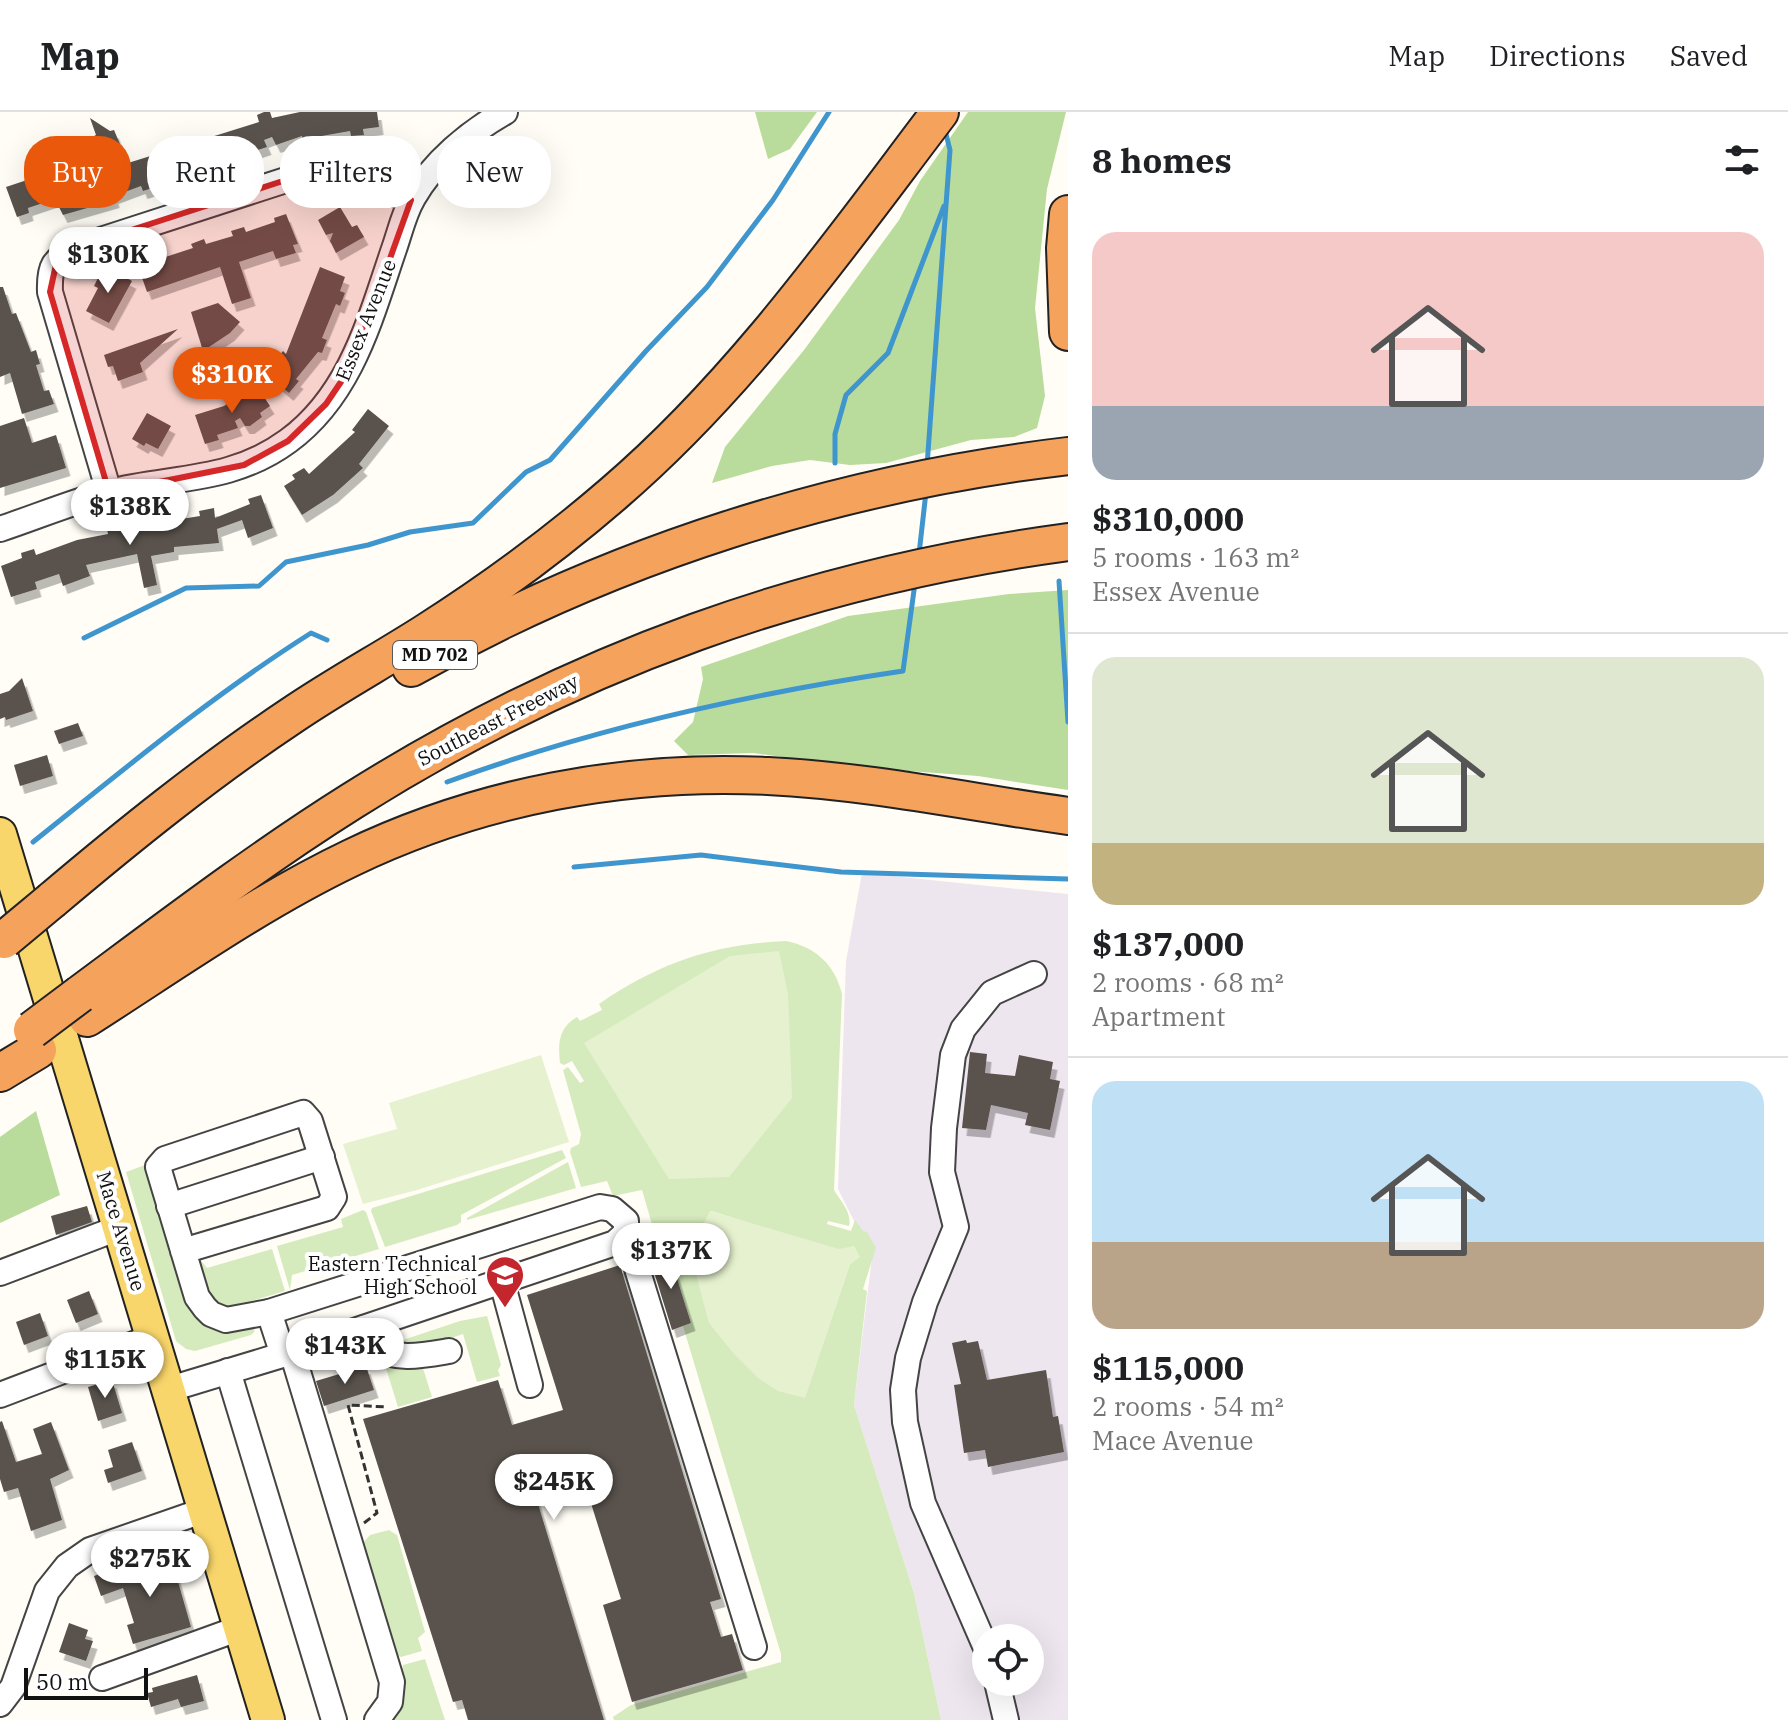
<!DOCTYPE html>
<html lang="en">
<head>
<meta charset="utf-8">
<style>
	body { margin:0; font-family:"IBM Plex Serif",serif; background:#f6f6f6; color:#202124; height:100vh; display:flex; flex-direction:column; font-size:30px; white-space:nowrap }
	* { box-sizing:border-box; margin:0 }
	p { font-size:26px; color:#757577 }
	.icon { flex:none; width:44px; height:44px; fill:none; stroke:currentColor; stroke-width:2; stroke-linecap:round; stroke-linejoin:round }
	.map { position:relative; flex:1; overflow:hidden }
	.panel { display:flex; flex-direction:column; background:#fff; width:720px }
	.panel>* { flex:none }
	.top-card { position:absolute; left:24px; top:24px; width:760px; height:72px; display:flex; gap:16px }
	.tools { position:absolute; left:972px; top:1512px; display:grid; gap:16px }
	.tools a { display:grid; place-items:center; width:72px; height:72px; border-radius:50%; background:#fff; box-shadow:0 8px 32px #0002; font-size:40px }
	.scale { position:absolute; left:24px; bottom:20px; width:124px; box-sizing:border-box; padding-left:8px; border:4px solid #111; border-top:0; font-size:22px; line-height:28px; white-space:nowrap; color:#111; -webkit-text-stroke:6px #fff; paint-order:stroke }
	.price { position:absolute; translate:-50% -68px; padding:0 18px; border-radius:28px; background:#fff; color:#222; font-size:26px; line-height:52px; filter:drop-shadow(0 2px 4px #0008) }
	.price::after { content:''; position:absolute; left:50%; top:48px; width:24px; height:18px; margin-left:-12px; background:inherit; clip-path:polygon(0 0,100% 0,50% 100%) }
	.price.on { background:#ea580c; color:#fff }
	ul { padding:0; list-style:none }
	li { display:grid; align-content:center; gap:16px; height:424px; padding:0 24px }
	li+li { border-top:2px solid #e0e0e0 }
	li span { display:grid; place-items:center; height:248px; border-radius:24px; color:#555 }
	li>.icon { margin-inline-start:auto }
	span .icon { width:144px; height:144px; fill:#fffc; stroke-width:1 }
	li b { font-size:34px }
	h2 { display:flex; justify-content:space-between; align-items:center; height:96px; padding:0 24px; font-size:34px }
	.tag { padding:0 28px; border-radius:32px; background:#fff; box-shadow:0 8px 32px #0002; font-size:28px; line-height:72px }
	.tag.on { background:#ea580c; color:#fff }
	header { display:flex; align-items:center; gap:48px; box-sizing:border-box; height:112px; padding:0 40px; background:#fff; border-bottom:2px solid #e0e0e0 }
	header strong { font-size:38px }
	nav { display:flex; gap:44px; margin-inline-start:auto; font-size:28px }
	main { display:flex; flex:1; min-height:0 }
	.map>svg:first-child { display:block }
</style>
</head>
<body>
<header>
<strong>Map</strong>
<nav><a>Map</a><a>Directions</a><a>Saved</a></nav>
</header>
<main>
<div class="map">
<svg width="1068" height="1608" viewBox="0 0 1068 1608">
	<defs>
		<filter id="shadow"><feDropShadow dx="4.5" dy="8" stdDeviation="0" flood-color="#0004"/></filter>
	</defs>
	<rect width="100%" height="100%" fill="#fffdf5"/>
	<path fill="#eee6ef" fill-rule="evenodd" d="M862 761 1068 782V1608H941L914 1481 854 1293 872 1145 838 1077 846 849ZM986 1526H1030V1570H986Z"/>
	<g fill="#d5ebbd" fill-rule="evenodd">
		<path d="M786 829C816 835 835 853 842 882L834 1078C841 1090 852 1100 849 1114L828 1109 827 1112 851 1119 855 1108 863 1119 867 1120 876 1136 863 1177 867 1179 854 1293 914 1481 941 1608H614L613 1605 631 1593 781 1550V1542L683 1214 691 1211 669 1141 661 1143 642 1078 613 1084 607 1069 581 1075 570 1040 571 1036 579 1032 581 1022 563 958 568 955 580 971 584 969 572 949 564 953 560 951C558 932 558 916 577 905L580 909 602 898 599 892C658 851 714 832 786 829ZM711 1099 859 1145 850 1152 805 1285Z"/>
		<polygon points="562,1038 566,1046 461,1103 461,1110 457,1113 385,1135 371,1099 372,1096"/>
		<polygon points="568,1050 576,1076 467,1108 467,1106"/>
		<polygon points="145,1053 185,1187 251,1216 255,1219 251,1223 195,1239 186,1237 176,1229 126,1060"/>
		<polygon points="363,1098 366,1100 379,1137 292,1163 290,1178 277,1134 343,1115 341,1107"/>
		<polygon points="272,1137 285,1179 232,1195 220,1195 207,1187 196,1147 198,1145 207,1156"/>
		<polygon points="487,1204 501,1253 498,1258 500,1264 477,1270 463,1222 440,1230 396,1237 397,1230 460,1209"/>
		<polygon points="385,1253 400,1256 422,1253 432,1285 398,1295"/>
		<polygon points="389,1418 397,1423 425,1520 418,1526 422,1539 401,1545 394,1542 362,1432 370,1423"/>
		<polygon points="425,1547 445,1608 391,1608 403,1553"/>
	</g>
	<g fill="#b9dc9c">
		<polygon points="755,0 817,0 790,37 768,47"/>
		<polygon points="968,0 1066,0 1047,77 1035,196 1045,284 1037,316 1014,325 971,328 886,351 850,353 810,348 772,354 712,371 725,335 804,238 845,182 899,108 920,69"/>
		<polygon points="1068,478 1068,678 978,664 867,656 753,641 688,643 674,629 693,610 703,567 701,555 848,504 1009,482"/>
		<polygon points="36,999 60,1083 0,1111 0,1025"/>
	</g>
	<g fill="#e6f2cf">
		<polygon points="779,839 788,882 792,986 729,1065 669,1067 584,931 730,844"/>
		<polygon points="541,943 569,1030 417,1078 363,1092 343,1032 397,1017 389,991"/>
		<polygon points="710,1099 839,1137 854,1134 860,1145 850,1152 805,1286 778,1279 758,1266 734,1242 709,1211 697,1166 695,1129"/>
	</g>
	<g fill="none" stroke-linecap="round" stroke-linejoin="round">
		<g stroke="#3f96cf" stroke-width="5">
			<polyline points="835,351 835,322 846,283 888,241 944,94"/>
			<polyline points="927,354 950,38 945,18"/>
			<polyline points="919,442 926,380"/>
			<polyline points="1059,469 1068,610"/>
			<polyline points="84,526 186,476 259,474 286,450 368,433 410,420 473,411 526,360 550,348 646,239 707,175 773,88 829,0"/>
			<path d="M447 670C595 616 747 582 903 559L915 471"/>
			<path d="M33 730C123 658 213 583 311 521L327 528"/>
			<polyline points="574,755 701,743 841,760 1068,767"/>
		</g>
	</g>
	<g fill="#5a524d" filter="url(#shadow)">
		<polygon points="264,0 270,0 272,6 300,0 377,0 379,15 363,17 364,23 351,24 350,19 316,25 317,30 304,32 302,24 276,33 272,25 264,28 267,35 233,46 235,51 222,55 220,50 194,58 195,63 182,67 179,61 154,70 156,75 143,79 141,74 114,84 115,88 63,103 55,87 28,96 29,101 17,105 6,75 33,66 37,79 93,60 91,53 100,50 92,25 96,23 90,6 110,19 114,18 128,51 259,10 257,3"/>
		<polygon points="340,95 352,115 357,113 364,125 336,141 330,129 333,121 326,123 318,108"/>
		<polygon points="286,102 298,132 293,133 296,141 276,147 273,139 239,150 251,186 232,192 220,155 147,180 138,154 193,136 191,132 204,127 206,132 233,124 231,119 244,115 246,120 275,110 274,106"/>
		<polygon points="320,155 345,165 340,179 345,181 340,194 336,192 322,226 327,228 322,241 318,240 296,267 299,269 289,281 266,261 283,239 286,242"/>
		<polygon points="108,156 132,169 109,211 86,199 98,176 94,174 100,162 104,164"/>
		<polygon points="0,175 3,175 12,202 16,201 31,240 36,238 40,252 36,253 44,279 49,278 54,292 22,302 10,261 0,265"/>
		<polygon points="218,191 240,210 230,221 203,239 191,200"/>
		<polygon points="178,217 140,251 143,260 118,269 113,254 108,255 104,243"/>
		<polygon points="256,273 270,294 260,301 262,305 250,314 245,314 240,306 235,309 238,316 217,323 219,328 205,332 195,303 224,294"/>
		<polygon points="368,297 389,314 359,352 363,356 333,383 302,403 284,374 295,367 292,363 304,356 309,362 355,320 352,318"/>
		<polygon points="147,301 171,314 158,337 146,331 144,334 132,327"/>
		<polygon points="24,306 32,331 56,323 66,356 0,376 0,314"/>
		<polygon points="261,383 273,416 248,426 242,408 217,417 219,431 174,435 174,440 151,444 157,473 144,476 137,442 86,453 90,464 63,474 59,462 35,470 37,477 11,485 1,454 22,446 21,441 34,437 36,443 77,428 108,422 107,417 121,414 122,418 156,412 155,407 168,405 169,409 200,404 199,399 214,396 215,406 250,392 248,387"/>
		<polygon points="22,566 33,599 6,608 5,605 0,607 0,582 9,579"/>
		<polygon points="78,611 83,624 59,632 54,619"/>
		<polygon points="47,643 53,664 20,674 14,653"/>
		<polygon points="970,940 987,942 985,961 1015,964 1019,943 1053,950 1050,967 1060,969 1050,1018 1025,1013 1028,1001 991,993 986,1018 962,1016"/>
		<polygon points="87,1094 92,1110 56,1123 51,1104"/>
		<polygon points="669,1141 691,1211 672,1218 650,1147"/>
		<polygon points="620,1153 721,1487 710,1490 721,1525 732,1522 743,1558 632,1590 603,1493 621,1487 584,1369 535,1382 604,1608 468,1608 462,1588 453,1590 363,1307 498,1268 512,1313 563,1298 527,1183"/>
		<polygon points="89,1179 98,1202 76,1211 67,1188"/>
		<polygon points="40,1201 48,1224 24,1233 16,1210"/>
		<polygon points="966,1228 967,1231 978,1229 987,1268 1046,1258 1053,1305 1058,1304 1064,1340 988,1355 985,1338 964,1341 954,1273 961,1272 952,1231"/>
		<polygon points="366,1254 374,1278 324,1294 316,1269"/>
		<polygon points="112,1268 122,1301 98,1309 88,1275"/>
		<polygon points="2,1309 16,1350 42,1342 33,1317 51,1310 69,1358 50,1367 62,1408 31,1419 18,1376 4,1380 0,1367 0,1310"/>
		<polygon points="132,1330 142,1359 108,1371 104,1358 113,1355 108,1338"/>
		<polygon points="168,1444 172,1460 175,1459 191,1515 133,1532 127,1513 134,1511 123,1476 101,1484 94,1464 113,1457 116,1464 142,1456 145,1451"/>
		<polygon points="69,1511 88,1518 85,1527 93,1529 86,1549 59,1540"/>
		<polygon points="197,1563 204,1589 181,1595 178,1587 151,1595 147,1581 153,1580 152,1576"/>
	</g>
	<g fill="none" stroke-linecap="round" stroke-linejoin="round">
		<g stroke="#444" stroke-width="28">
			<g id="minor">
				<path d="M109 380 50 180C49 154 53 148 76 136L289 67C337 58 367 71 411 88"/>
				<path d="M0 417C36 405 72 390 109 380 172 364 231 371 288 329 351 283 370 207 394 137 400 120 404 101 413 86 433 50 470 20 505 0"/>
				<polyline points="169,1094 322,1045"/>
				<polyline points="626,1121 754,1535"/>
				<polyline points="0,1161 121,1115"/>
				<polyline points="502,1170 530,1273"/>
				<polyline points="269,1200 283,1243"/>
				<path d="M364 1216 370 1234C397 1249 420 1244 449 1239"/>
				<polyline points="292,1240 392,1570 390,1590 377,1608"/>
				<polyline points="228,1259 334,1608"/>
				<polyline points="170,1277 292,1240 615,1131 626,1121 626,1109 612,1097 600,1095 269,1200 226,1208 211,1202 205,1196 197,1185 158,1055 165,1047 303,1001 310,1009 334,1085 327,1096 183,1139"/>
				<polyline points="0,1283 152,1225"/>
				<polyline points="986,1536 923,1391 905,1310 903,1278 908,1246 925,1190 956,1115 942,1060 944,1016 953,943 963,917 992,881 1034,862"/>
				<polyline points="102,1566 240,1516"/>
				<polyline points="997,1570 1006,1608"/>
				<polyline points="0,1592 13,1575 47,1479 67,1454 90,1438 205,1398"/>
			</g>
		</g>
		<g stroke="#222" stroke-width="36">
			<polyline id="major" points="0,722 268,1608"/>
		</g>
		<g stroke="#222" stroke-width="40">
			<g id="highway">
				<polyline points="1068,102 1065,136 1068,220"/>
				<path d="M411 556C613 442 839 371 1068 344"/>
				<path d="M52 788C129 723 207 660 291 604 335 574 381 549 425 521 491 479 555 432 614 381 742 271 839 133 940 0"/>
				<path d="M80 882C169 816 258 748 352 689 574 549 808 465 1068 430"/>
				<path d="M87 906C173 851 259 790 351 746 480 684 626 657 768 664 869 669 969 690 1068 704"/>
				<polyline points="0,961 38,938"/>
			</g>
		</g>
		<polyline stroke="#333" stroke-width="3" stroke-dasharray="8 4" stroke-linecap="butt" points="364,1411 377,1401 348,1293 387,1295"/>
		<use href="#minor" stroke="#fff" stroke-width="24"/>
		<use href="#major" stroke="#f9d66b" stroke-width="32"/>
		<use href="#highway" stroke="#f5a25d" stroke-width="36"/>
		<g stroke="#222" stroke-width="40" stroke-linecap="butt">
			<g id="highway-bridge">
				<polyline points="4,828 52,788"/>
				<polyline points="32,918 80,882"/>
			</g>
		</g>
		<use href="#highway-bridge" stroke="#f5a25d" stroke-width="36"/>
	</g>
	<path fill="#d62828" fill-opacity="0.2" stroke="#d62828" stroke-width="6" stroke-linejoin="round" d="M289 67 360 69 411 88 351 255 326 292 288 329 244 353 109 380 50 180 57 148 76 136Z"/>
	<defs>
		<g id="school-pin" transform="scale(2)"><path d="M0 17L-7.5 6A9.5 9.5 0 1 1 7.5 6Z" fill="#c4262e" stroke="#fff"/><path d="M0-5L7-2L0 1L-7-2ZM-4 1L0 2.5L4 1V4Q0 6-4 4Z" fill="#fff"/></g>
	</defs>
	<g fill-rule="evenodd">
		<use href="#school-pin" x="505" y="1163"/>
	</g>
	<g text-anchor="middle" stroke-width="8" stroke-linejoin="round" paint-order="stroke">
		<rect fill="#fff" stroke="#585858" stroke-width="2" x="393" y="529" width="84" height="28" rx="6"/>
		<g font-size="18" font-weight="bold" fill="#111">
			<text x="435" y="549">MD 702</text>
		</g>
		<g font-size="20" fill="#111" stroke="#fff">
			<text transform="translate(366 208) rotate(-68)" y="7">Essex Avenue</text>
			<text transform="translate(498 608) rotate(-27)" y="7">Southeast Freeway</text>
			<text transform="translate(121 1119) rotate(73)" y="7">Mace Avenue</text>
		</g>
		<g font-size="20" fill="#111" stroke="#fff" text-anchor="end">
			<text x="477" y="1159">Eastern Technical<tspan x="477" dy="23">High School</tspan></text>
		</g>
	</g>
</svg>
<div class="tools">
<a><svg class="icon" aria-label="locate" viewBox="0 0 24 24"><circle cx="12" cy="12" r="6"/><path d="M12 2v4M12 18v4M2 12h4M18 12h4"/></svg></a>
</div>
<div class="scale">50 m</div>
<b class="price" style="left:108px;top:183px">$130K</b>
<b class="price on" style="left:232px;top:303px">$310K</b>
<b class="price" style="left:130px;top:435px">$138K</b>
<b class="price" style="left:671px;top:1179px">$137K</b>
<b class="price" style="left:345px;top:1274px">$143K</b>
<b class="price" style="left:105px;top:1288px">$115K</b>
<b class="price" style="left:554px;top:1410px">$245K</b>
<b class="price" style="left:150px;top:1487px">$275K</b>
<div class="top-card">
<a class="tag on">Buy</a>
<a class="tag">Rent</a>
<a class="tag">Filters</a>
<a class="tag">New</a>
</div>
</div>
<section class="panel">
<h2>8 homes<svg class="icon" aria-label="filters" viewBox="0 0 24 24"><path d="M4 7h16M4 17h16"/><circle cx="9" cy="7" r="2"/><circle cx="15" cy="17" r="2"/></svg></h2>
<ul>
<li><span style="background:linear-gradient(#f6c9c9 70%,#9aa5b1 0)"><svg class="icon" aria-label="home" viewBox="0 0 24 24"><path d="M3 11l9-7 9 7M6 9v11h12V9"/></svg></span><div><b>$310,000</b><p>5 rooms · 163 m²</p><p>Essex Avenue</p></div></li>
<li><span style="background:linear-gradient(#dfe7d0 75%,#c2b280 0)"><svg class="icon" aria-label="home" viewBox="0 0 24 24"><path d="M3 11l9-7 9 7M6 9v11h12V9"/></svg></span><div><b>$137,000</b><p>2 rooms · 68 m²</p><p>Apartment</p></div></li>
<li><span style="background:linear-gradient(#bfe0f5 65%,#b9a48a 0)"><svg class="icon" aria-label="home" viewBox="0 0 24 24"><path d="M3 11l9-7 9 7M6 9v11h12V9"/></svg></span><div><b>$115,000</b><p>2 rooms · 54 m²</p><p>Mace Avenue</p></div></li>
</ul>
</section>
</main>
</body>
</html>
